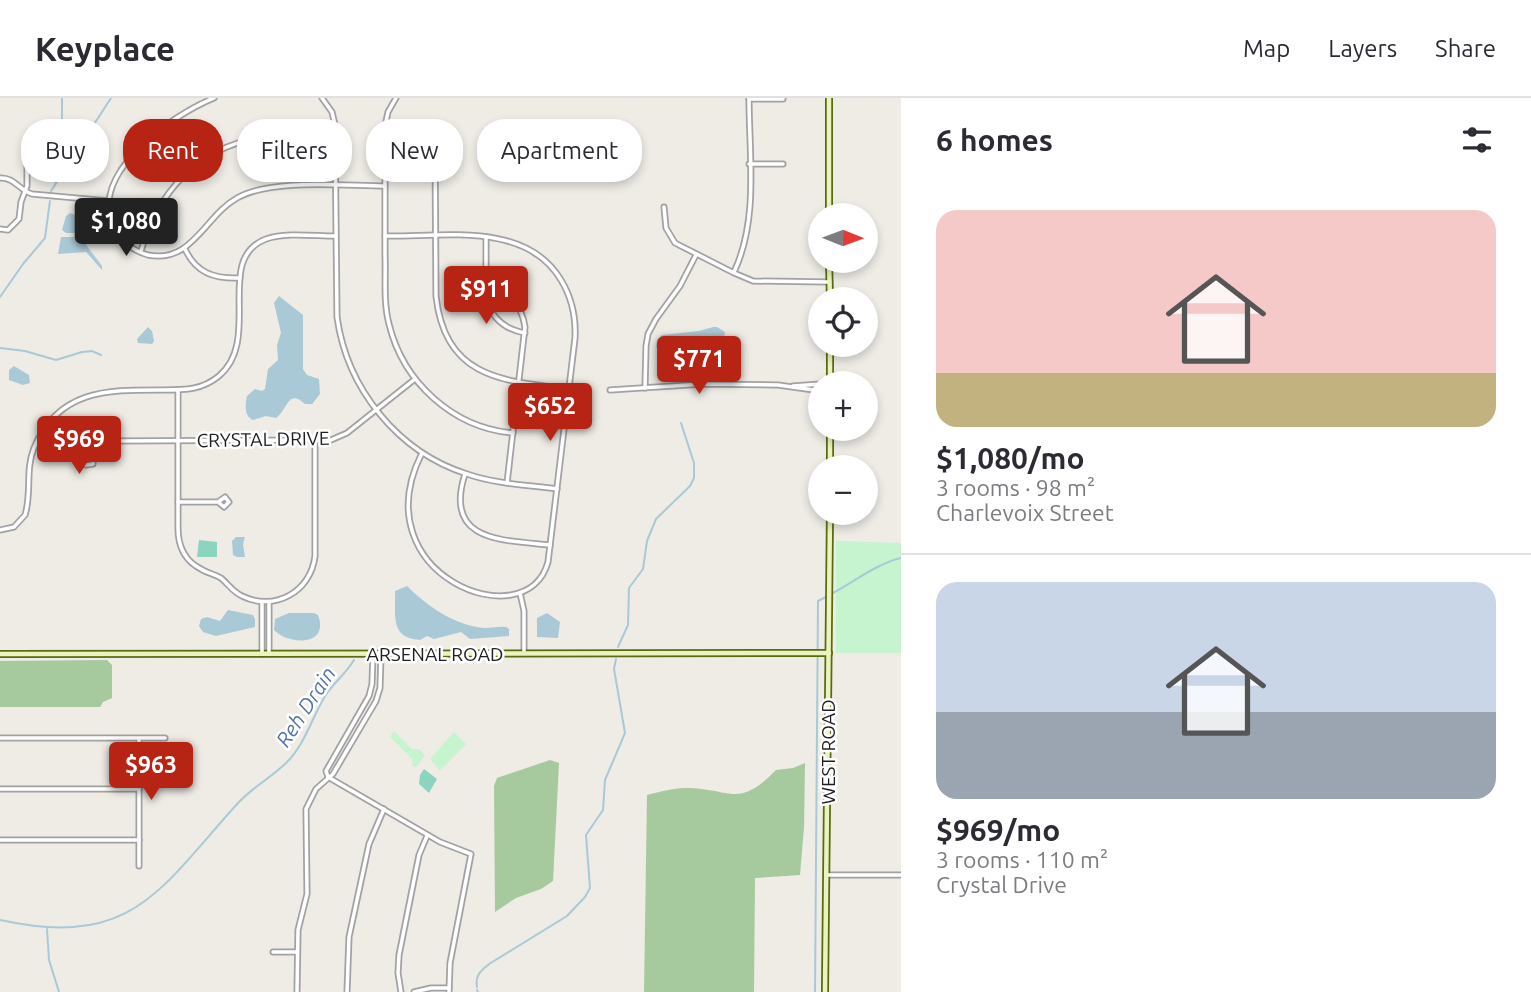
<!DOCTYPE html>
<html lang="en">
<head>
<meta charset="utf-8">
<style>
	body { margin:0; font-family:Ubuntu,sans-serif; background:#f7f7f7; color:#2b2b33; height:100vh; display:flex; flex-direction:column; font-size:26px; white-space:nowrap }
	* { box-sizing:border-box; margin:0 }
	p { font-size:23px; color:#7c7c81 }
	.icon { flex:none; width:38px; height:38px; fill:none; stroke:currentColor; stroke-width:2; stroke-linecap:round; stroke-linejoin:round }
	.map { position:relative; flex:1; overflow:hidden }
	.sheet { display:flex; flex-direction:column; background:#fff; width:630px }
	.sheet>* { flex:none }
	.top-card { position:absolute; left:21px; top:21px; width:665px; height:63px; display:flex; gap:14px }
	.needle { width:46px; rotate:91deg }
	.fabs { position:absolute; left:808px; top:105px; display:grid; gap:14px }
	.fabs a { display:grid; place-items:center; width:70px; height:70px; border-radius:50%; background:#fff; box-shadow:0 4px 10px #0003; font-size:35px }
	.price { position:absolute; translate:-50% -60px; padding:0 16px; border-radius:7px; background:#b82414; color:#fff; font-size:23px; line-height:46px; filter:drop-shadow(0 2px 4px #0008) }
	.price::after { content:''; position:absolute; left:50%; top:42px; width:21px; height:16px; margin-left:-10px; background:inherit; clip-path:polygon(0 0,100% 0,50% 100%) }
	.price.active { background:#222; color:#fff }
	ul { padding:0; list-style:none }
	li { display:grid; align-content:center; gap:14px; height:371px; padding:0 35px }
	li+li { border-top:2px solid #e1e1e2 }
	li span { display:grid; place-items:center; height:217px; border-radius:21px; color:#555 }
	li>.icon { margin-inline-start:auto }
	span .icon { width:126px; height:126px; fill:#fffc; stroke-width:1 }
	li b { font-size:30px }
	h2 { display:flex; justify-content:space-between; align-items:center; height:84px; padding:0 35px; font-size:30px }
	.tag { padding:0 24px; border-radius:28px; background:#fff; box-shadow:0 4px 10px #0003; font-size:24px; line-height:63px }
	.tag.active { background:#b82414; color:#fff }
	header { display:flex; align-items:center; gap:42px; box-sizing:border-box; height:98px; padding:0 35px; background:#fff; border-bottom:2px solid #e1e1e2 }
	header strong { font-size:33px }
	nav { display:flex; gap:38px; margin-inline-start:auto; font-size:24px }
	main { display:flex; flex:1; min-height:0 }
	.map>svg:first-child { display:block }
</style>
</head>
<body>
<header>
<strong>Keyplace</strong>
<nav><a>Map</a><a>Layers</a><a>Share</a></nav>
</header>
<main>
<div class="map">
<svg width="901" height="894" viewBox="0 0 901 894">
	<rect width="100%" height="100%" fill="#eeece5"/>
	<g fill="#a6c99e">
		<polygon points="107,562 112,567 112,600 103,604 100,609 0,609 0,563"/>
		<polygon points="550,662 559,665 553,783 541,791 516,800 495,814 494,688 497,680"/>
		<path d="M805 665 804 729 800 777 755 780 754 894H644L647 697C659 694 673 690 685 690 732 690 737 712 776 672L793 670Z"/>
	</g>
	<g fill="#c6f4cf">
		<polygon points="836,443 901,445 901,555 836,555"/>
		<polygon points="394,633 412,651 419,651 425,657 416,669 413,668 412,661 390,639"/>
		<polygon points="454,634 466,646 440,673 430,661"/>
	</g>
	<g fill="#8bd5c0">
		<polygon points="199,442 217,444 217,459 197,459"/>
		<polygon points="424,671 437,681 429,695 419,686 420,677"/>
	</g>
	<g fill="#aac9d7">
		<polygon points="77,21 83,23 83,26 71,51 65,53 68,26"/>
		<polygon points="70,115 75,117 79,135 66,135 62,132 66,118"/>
		<polygon points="61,139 80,139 102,168 102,172 86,154 58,156"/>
		<path d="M279 198 303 217V271L307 277 319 281 320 296 312 306H305C288 290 288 311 276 320L266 318 253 322C244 318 245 307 247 298L255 291 262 293 265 291 268 271 278 262 277 247 281 235 274 205Z"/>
		<polygon points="148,229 152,233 154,243 152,246 138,245 137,241"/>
		<polygon points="713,229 717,229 725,234 723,247 716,254 663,254 656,249 657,242 662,237 699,233"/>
		<polygon points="14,268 29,277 30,285 23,287 9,282 9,272"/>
		<polygon points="236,439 245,439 243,446 245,459 237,459 233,457 232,443"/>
		<path d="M407 488C427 508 454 527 484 530 492 530 499 528 506 529L509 531V538L470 541 461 534 434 541 427 538 420 542C389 540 396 516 395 493Z"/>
		<polygon points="228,512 253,517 255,521 255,529 216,538 203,534 199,528 201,521 207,519 220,523"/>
		<path d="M289 515H314L318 517C330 549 288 547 274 532L275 521Z"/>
		<polygon points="547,515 560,524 558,540 537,539 537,520"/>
	</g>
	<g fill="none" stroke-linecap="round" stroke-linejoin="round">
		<g stroke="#aac9d7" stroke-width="2">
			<polyline points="55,84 62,38 62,0"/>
			<polyline points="51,93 111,0"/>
			<polyline points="0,199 23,166 45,140 50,103"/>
			<polyline points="0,250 25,253 56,262 82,254 92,253 101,257"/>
			<path d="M831 496C854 484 876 466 901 460"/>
			<polyline points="618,549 628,527 629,490 643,471 647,443 656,421 690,388 694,380 694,365 681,325"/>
			<path d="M0 822C133 851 159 792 238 705 253 689 272 679 287 664 306 645 313 616 327 595 336 583 346 575 354 562"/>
			<polyline points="47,831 49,862 59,894"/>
			<path d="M477 889C475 877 480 874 489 866L567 818 585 799 590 790 586 737 603 712 605 682 625 635 614 571 616 561"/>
			<polyline points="477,892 478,894"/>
			<polyline points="815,894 818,503 826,499"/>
		</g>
		<g stroke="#a2a2a2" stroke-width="7">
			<g id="street">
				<path d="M214 0C172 17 85 77 115 131 122 144 134 153 148 157 192 166 205 118 237 100 272 80 344 88 385 88"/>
				<path d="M322 0 332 14 335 27 337 219C347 291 398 354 467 376 496 386 527 387 557 391"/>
				<path d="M396 0 388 14 385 28C385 71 385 114 385 156 386 179 383 203 389 226 403 284 453 330 513 335"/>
				<polyline points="749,1 783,1"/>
				<path d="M385 38H430L435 42 436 198C445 280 502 283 569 291"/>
				<polyline points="749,66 783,66"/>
				<path d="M0 80C14 79 19 92 32 96L109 103"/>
				<polyline points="664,109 666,130 675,145 734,175 753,183 829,184"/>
				<polyline points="0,131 8,132 19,121 21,104 27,88 27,63"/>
				<path d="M385 138C443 139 526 123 561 182 572 200 576 219 575 240L548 464C527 542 360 477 422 355"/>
				<path d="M486 139V189C508 193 522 207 525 229L507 385"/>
				<path d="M185 151C196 175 214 181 240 180"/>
				<path d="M141 153C157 96 197 50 259 40 283 36 310 38 335 38"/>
				<path d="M734 174C759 121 749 57 749 0"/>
				<path d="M486 189C485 214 501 231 525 235"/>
				<polyline points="793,288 821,286"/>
				<polyline points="645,290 646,248 648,236 656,221 680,188 696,157"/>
				<path d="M178 292V430C178 448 185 463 201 471 207 475 214 476 221 480 228 486 233 494 242 498 274 514 311 494 315 458V342"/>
				<polyline points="610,292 703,286 778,287 821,293"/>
				<path d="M94 351 93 366 86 367 83 362C90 352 101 345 113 343L331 342 347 335 415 281"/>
				<path d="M465 376C443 444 502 442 550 447"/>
				<polyline points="178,404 218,404 224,409 229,404 225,399 218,404"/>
				<path d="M0 432 14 429 25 417C32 395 25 372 34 350 59 290 110 292 164 292 185 292 202 292 219 278 263 241 213 161 266 141 286 134 314 138 335 138"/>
				<polyline points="520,495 524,513 524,555"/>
				<polyline points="269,504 269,556"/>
				<polyline points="262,556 262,504"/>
				<polyline points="0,640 165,640"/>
				<polyline points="328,679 440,744 471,756 450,865 449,894"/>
				<polyline points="328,679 326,673 369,598 372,586 373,556"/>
				<polyline points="0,691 139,691"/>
				<polyline points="0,742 139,742"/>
				<polyline points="139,768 139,641"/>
				<polyline points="827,777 901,777"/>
				<polyline points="273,854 297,854"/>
				<polyline points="297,894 298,832 307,796 306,711 316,691 333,676 376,603 380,590 381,556"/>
				<polyline points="347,894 349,839 369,746 384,711"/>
				<polyline points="401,894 398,875 399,857 419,757 427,738"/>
				<polyline points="414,894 431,890 449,890"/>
			</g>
		</g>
		<g stroke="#586b10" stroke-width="8">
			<g id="secondary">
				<polyline points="829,0 829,117"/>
				<polyline points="829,163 830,201"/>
				<polyline points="830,247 830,285"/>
				<polyline points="830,369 830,331"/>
				<polyline points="0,556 829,555"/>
				<polyline points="825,894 830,415"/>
			</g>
		</g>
		<use href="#street" stroke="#fff" stroke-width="3.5"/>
		<use href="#secondary" stroke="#ebf3be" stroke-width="4.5"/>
	</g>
	<g text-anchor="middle" stroke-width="5" stroke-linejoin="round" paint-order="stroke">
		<g font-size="19" fill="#1e1e1e" stroke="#fff">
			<text transform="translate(263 341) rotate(-1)" y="7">CRYSTAL DRIVE</text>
			<text x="435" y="563">ARSENAL ROAD</text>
			<text transform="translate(828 654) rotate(-90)" y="7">WEST ROAD</text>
		</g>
		<g font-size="21" font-style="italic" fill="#5474a4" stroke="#fff">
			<text transform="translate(306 609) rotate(-57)" y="7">Reh Drain</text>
		</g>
	</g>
</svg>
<div class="fabs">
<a><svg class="needle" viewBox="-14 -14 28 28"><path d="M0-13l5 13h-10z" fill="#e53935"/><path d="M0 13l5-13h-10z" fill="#7c7c81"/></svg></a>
<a><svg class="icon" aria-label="locate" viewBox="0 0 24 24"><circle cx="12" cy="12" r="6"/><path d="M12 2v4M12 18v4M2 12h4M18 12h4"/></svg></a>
<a>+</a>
<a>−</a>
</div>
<b class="price active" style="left:126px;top:160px">$1,080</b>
<b class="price" style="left:486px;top:228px">$911</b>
<b class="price" style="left:699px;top:298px">$771</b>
<b class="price" style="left:550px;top:345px">$652</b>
<b class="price" style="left:79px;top:378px">$969</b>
<b class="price" style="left:151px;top:704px">$963</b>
<div class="top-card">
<a class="tag">Buy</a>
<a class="tag active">Rent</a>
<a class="tag">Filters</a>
<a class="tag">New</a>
<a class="tag">Apartment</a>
</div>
</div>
<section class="sheet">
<h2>6 homes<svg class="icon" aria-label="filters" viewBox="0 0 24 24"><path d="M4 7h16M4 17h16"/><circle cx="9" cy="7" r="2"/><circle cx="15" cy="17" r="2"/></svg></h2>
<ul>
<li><span style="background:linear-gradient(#f6c9c9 75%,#c2b280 0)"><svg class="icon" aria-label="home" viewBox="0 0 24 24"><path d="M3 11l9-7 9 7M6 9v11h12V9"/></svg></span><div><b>$1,080/mo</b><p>3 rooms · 98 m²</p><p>Charlevoix Street</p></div></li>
<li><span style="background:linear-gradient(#c9d6e8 60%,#9aa5b1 0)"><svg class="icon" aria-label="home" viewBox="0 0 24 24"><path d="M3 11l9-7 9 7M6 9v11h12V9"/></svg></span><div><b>$969/mo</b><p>3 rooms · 110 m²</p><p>Crystal Drive</p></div></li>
</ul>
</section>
</main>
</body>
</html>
